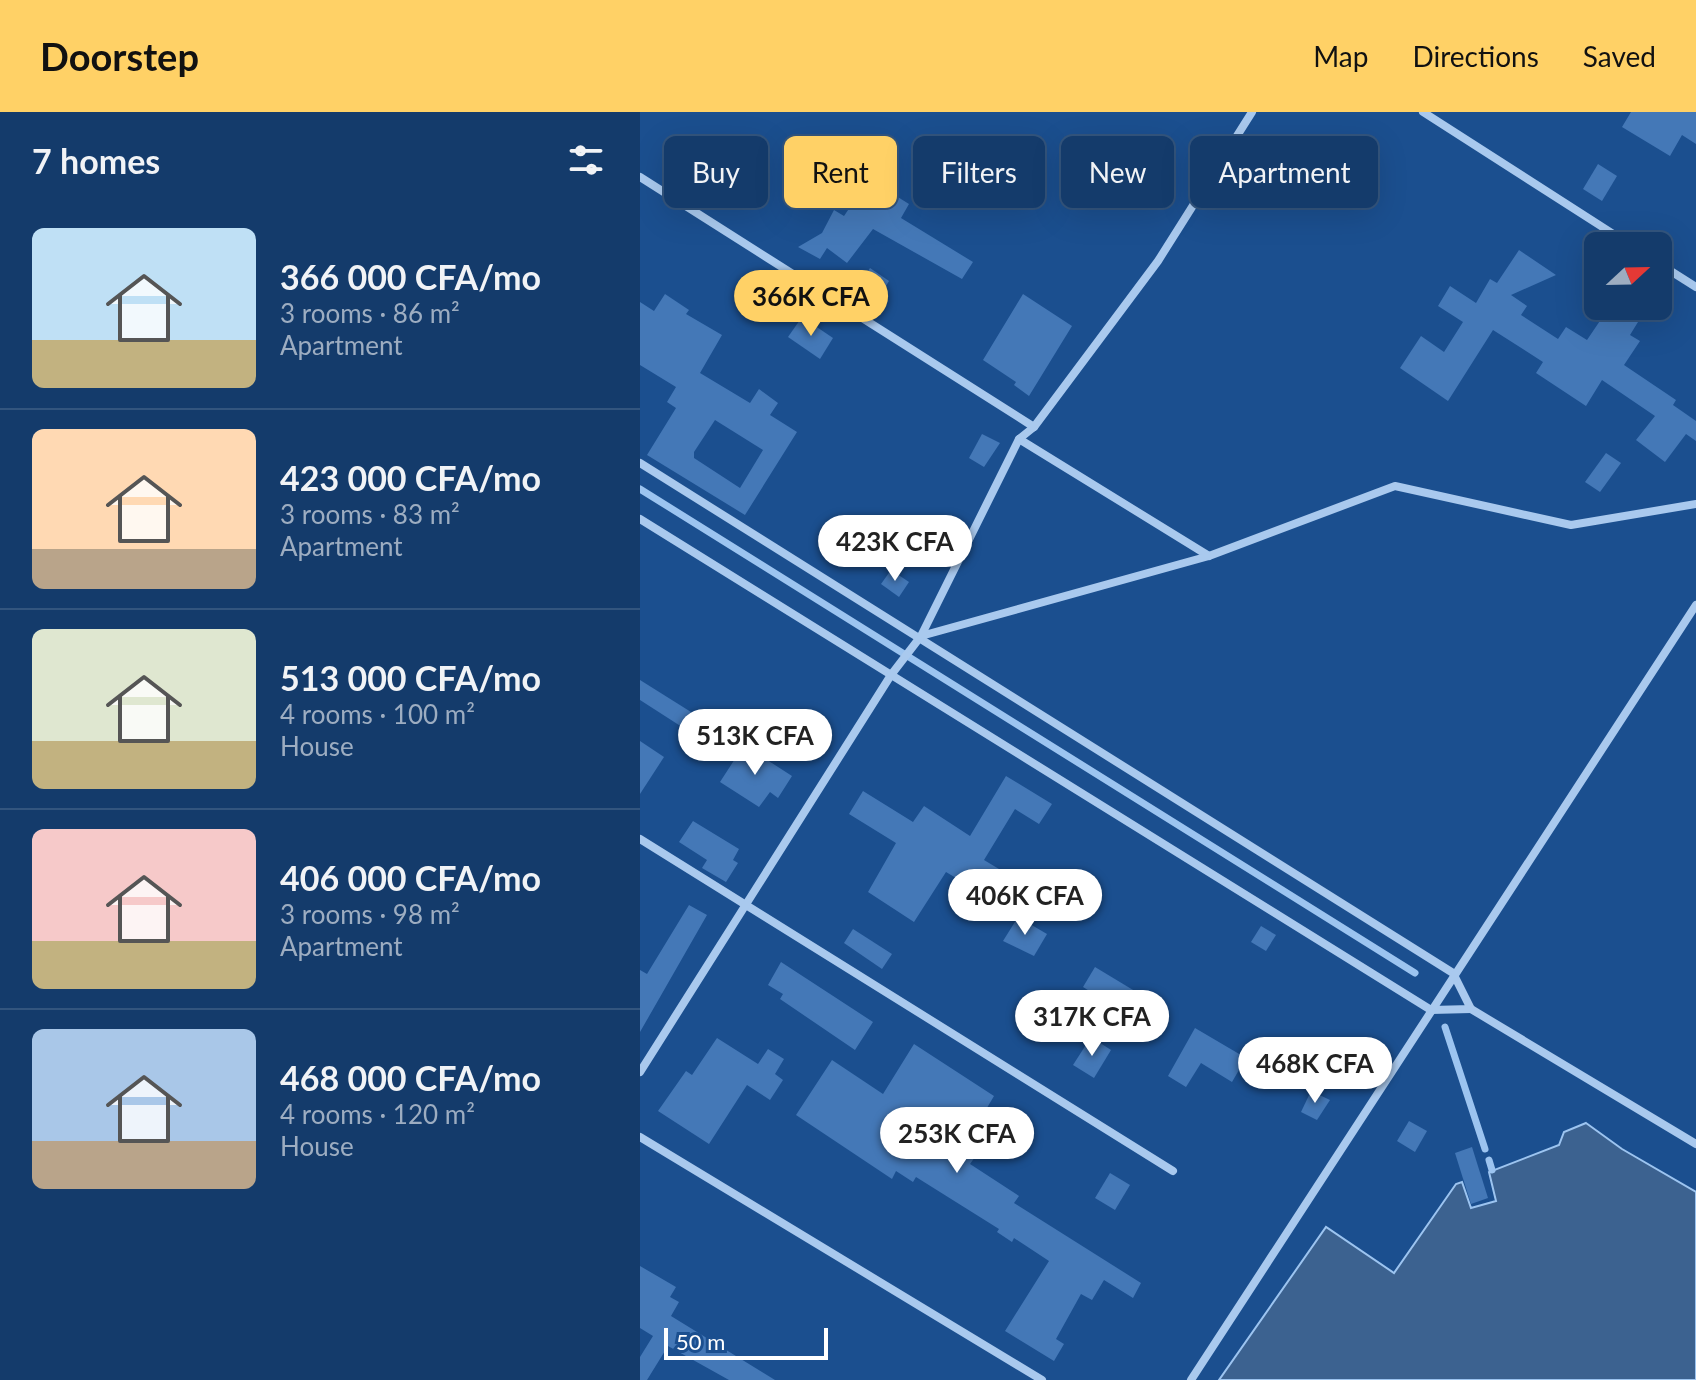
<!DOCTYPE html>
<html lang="en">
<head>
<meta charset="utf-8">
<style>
	body { margin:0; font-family:Lato,sans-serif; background:#214673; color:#f1f3f6; height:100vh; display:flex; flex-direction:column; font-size:30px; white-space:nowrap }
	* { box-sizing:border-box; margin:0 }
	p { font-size:26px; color:#9dadc1 }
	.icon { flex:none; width:44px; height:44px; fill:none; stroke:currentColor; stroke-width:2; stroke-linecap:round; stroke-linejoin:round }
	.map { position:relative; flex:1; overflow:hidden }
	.sheet { display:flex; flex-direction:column; background:#143b6b; width:640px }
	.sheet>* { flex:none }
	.top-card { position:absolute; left:24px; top:24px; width:760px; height:72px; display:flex; gap:16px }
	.needle { width:52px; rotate:68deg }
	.fabs { position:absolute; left:944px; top:120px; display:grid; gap:16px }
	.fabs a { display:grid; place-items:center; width:88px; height:88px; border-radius:12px; background:#143b6b; box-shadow:0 8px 32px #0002,0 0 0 2px #33557e; font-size:40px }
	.scale { position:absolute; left:24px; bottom:20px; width:164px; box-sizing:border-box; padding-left:8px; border:4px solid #fff; border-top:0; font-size:22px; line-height:28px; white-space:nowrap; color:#fff; -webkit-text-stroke:6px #1b4f8f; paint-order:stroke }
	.price { position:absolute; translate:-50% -68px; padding:0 18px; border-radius:28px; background:#fff; color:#222; font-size:26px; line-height:52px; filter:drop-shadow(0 2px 4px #0008) }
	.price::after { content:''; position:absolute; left:50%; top:48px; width:24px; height:18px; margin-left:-12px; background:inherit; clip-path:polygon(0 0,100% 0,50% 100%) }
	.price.current { background:#ffd166; color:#111 }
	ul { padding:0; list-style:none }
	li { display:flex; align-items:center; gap:24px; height:200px; padding:0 32px }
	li+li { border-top:2px solid #33557e }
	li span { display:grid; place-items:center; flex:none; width:224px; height:160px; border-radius:12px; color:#555 }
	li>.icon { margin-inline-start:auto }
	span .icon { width:96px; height:96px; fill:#fffc; stroke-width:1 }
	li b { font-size:34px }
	h2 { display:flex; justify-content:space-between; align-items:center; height:96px; padding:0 32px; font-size:34px }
	.chip { padding:0 28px; border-radius:12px; background:#143b6b; box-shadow:0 8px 32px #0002,0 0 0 2px #33557e; font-size:28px; line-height:72px }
	.chip.current { background:#ffd166; color:#111 }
	header { display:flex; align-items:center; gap:48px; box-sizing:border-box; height:112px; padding:0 40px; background:#ffd166; color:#111 }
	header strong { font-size:38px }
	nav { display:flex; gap:44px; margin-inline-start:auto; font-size:28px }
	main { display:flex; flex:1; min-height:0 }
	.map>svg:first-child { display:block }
</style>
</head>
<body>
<header>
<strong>Doorstep</strong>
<nav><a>Map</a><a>Directions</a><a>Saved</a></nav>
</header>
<main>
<section class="sheet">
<h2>7 homes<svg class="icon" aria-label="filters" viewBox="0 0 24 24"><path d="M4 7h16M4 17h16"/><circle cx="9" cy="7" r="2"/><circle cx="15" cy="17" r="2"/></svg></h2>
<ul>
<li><span style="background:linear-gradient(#bfe0f5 70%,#c2b280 0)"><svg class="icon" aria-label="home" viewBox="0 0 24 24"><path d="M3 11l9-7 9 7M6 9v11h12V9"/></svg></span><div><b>366 000 CFA/mo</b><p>3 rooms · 86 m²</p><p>Apartment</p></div></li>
<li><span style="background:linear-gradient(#ffd9b3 75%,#b9a48a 0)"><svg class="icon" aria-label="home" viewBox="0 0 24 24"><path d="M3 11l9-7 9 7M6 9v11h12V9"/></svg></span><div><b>423 000 CFA/mo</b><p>3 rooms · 83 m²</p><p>Apartment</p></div></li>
<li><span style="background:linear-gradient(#dfe7d0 70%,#c2b280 0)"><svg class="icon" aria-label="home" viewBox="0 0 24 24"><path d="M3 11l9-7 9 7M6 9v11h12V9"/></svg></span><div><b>513 000 CFA/mo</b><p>4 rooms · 100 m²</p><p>House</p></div></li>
<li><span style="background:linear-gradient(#f6c9c9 70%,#c2b280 0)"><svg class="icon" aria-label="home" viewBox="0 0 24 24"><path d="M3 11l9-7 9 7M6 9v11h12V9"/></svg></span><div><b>406 000 CFA/mo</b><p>3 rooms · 98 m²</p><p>Apartment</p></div></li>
<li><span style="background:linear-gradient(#a9c7e8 70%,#b9a48a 0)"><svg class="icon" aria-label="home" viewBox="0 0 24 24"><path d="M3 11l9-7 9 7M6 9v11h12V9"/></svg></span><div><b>468 000 CFA/mo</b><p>4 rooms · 120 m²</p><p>House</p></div></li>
</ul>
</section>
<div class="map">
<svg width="1056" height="1268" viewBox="0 0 1056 1268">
	<rect width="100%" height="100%" fill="#1b4f8f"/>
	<polygon fill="#3c6290" stroke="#9cc4f0" stroke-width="2" points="946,1011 982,1037 1056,1080 1056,1268 579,1268 686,1115 754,1161 816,1072 822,1070 831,1096 856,1089 849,1060 919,1033 924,1020"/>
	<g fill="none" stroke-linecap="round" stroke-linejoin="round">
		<g stroke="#9cc4f0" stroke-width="7">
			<polyline points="0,377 775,861"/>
			<polyline points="805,915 845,1037"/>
			<polyline points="849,1048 852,1058"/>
		</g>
	</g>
	<g fill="#4478b7" fill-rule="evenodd">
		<polygon points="991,0 1056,0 1056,32 1042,23 1030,44 982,15"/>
		<polygon points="958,52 977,64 962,89 943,77"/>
		<polygon points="229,67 269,92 261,106 333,150 322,167 233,117 207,151 187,136 180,147 158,135 182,121 194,98 204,104"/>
		<polygon points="879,138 916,163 871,183 887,194 881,203 918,227 926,215 947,228 970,194 998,210 990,223 1000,229 984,253 1036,288 1033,293 1056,309 1056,329 1046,322 1025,350 996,328 1015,304 962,268 946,294 896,261 903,250 853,218 808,289 760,256 781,224 804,240 823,210 798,194 810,174 836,191 850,167 857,171"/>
		<polygon points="230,156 249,169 238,187 218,175"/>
		<path d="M25 182 49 198 46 202 82 223 60 261 110 291 119 277 138 291 130 303 157 320 105 403 7 343 36 296 27 290 36 275 0 253V190L14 199ZM75 308 123 338 100 376 54 346V340Z"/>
		<polygon points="383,182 432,214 389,284 374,273 376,270 343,248"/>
		<polygon points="162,205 193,226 180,247 148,225"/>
		<polygon points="342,322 360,331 344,355 329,346"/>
		<polygon points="966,341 981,351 960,380 945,370"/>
		<polygon points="251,458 269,470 259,485 241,472"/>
		<polygon points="0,568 51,600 42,615 0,588"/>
		<polygon points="0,629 24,645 0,682"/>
		<polygon points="104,633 152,664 138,686 130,680 119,695 80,670"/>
		<polygon points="366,664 412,692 399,712 375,697 344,748 374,766 358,791 306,760 274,810 228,780 256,731 209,702 223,679 273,710 284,694 330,724"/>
		<polygon points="53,709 99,737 93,748 98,751 86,770 62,756 67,748 39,730"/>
		<polygon points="49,793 67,803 0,920 0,858 7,862"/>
		<polygon points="378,805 407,822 394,844 363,829"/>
		<polygon points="621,814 636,823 626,839 611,830"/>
		<polygon points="213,817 252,842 242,857 204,831"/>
		<polygon points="141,850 233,910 215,938 140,887 143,882 128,873"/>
		<polygon points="455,855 503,884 491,905 443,875"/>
		<polygon points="555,916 606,946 592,970 561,951 546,975 528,964"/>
		<polygon points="451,925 471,938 454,966 433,953"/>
		<polygon points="77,926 118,952 128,937 144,947 135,962 143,968 130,988 107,973 69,1032 18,999 46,959 52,963"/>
		<polygon points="274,932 354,984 338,1011 352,1021 330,1052 379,1084 374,1091 501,1171 493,1186 464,1168 452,1188 441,1182 416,1227 424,1232 414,1249 365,1219 409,1149 374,1126 372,1130 357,1120 359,1117 276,1065 273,1070 256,1059 252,1067 156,1003 192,948 243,982"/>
		<polygon points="671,979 690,988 677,1008 661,1000"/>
		<polygon points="769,1009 787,1019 775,1040 757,1029"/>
		<polygon points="832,1035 848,1086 831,1092 815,1041"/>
		<polygon points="470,1061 490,1073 475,1098 455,1086"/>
		<polygon points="0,1154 36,1175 30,1185 39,1190 31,1204 135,1268 89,1268 28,1234 7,1268 0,1268 0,1245 13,1224 0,1216"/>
	</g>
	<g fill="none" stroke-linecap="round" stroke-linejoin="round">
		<g stroke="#a9c9ee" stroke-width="8">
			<polyline points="783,0 992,134"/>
			<polyline points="0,65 394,315"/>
			<polyline points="1018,151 1056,175"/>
			<polyline points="379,327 569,444"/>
			<polyline points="0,351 813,861 831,897 791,898 0,407"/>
			<polyline points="281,524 569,444 755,374 931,413 1056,392"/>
			<polyline points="0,727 533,1059"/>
			<polyline points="831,897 1056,1032"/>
			<polyline points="0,960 251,563 281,524 379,327 394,315 518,149 612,0"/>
			<polyline points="0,1025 402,1268"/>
			<polyline points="551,1268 1056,493"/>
		</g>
	</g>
</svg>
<div class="fabs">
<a><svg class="needle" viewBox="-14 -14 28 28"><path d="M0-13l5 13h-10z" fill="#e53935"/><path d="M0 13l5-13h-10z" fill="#9dadc1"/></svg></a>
</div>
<div class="scale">50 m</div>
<b class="price current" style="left:171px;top:226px">366K CFA</b>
<b class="price" style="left:255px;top:471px">423K CFA</b>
<b class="price" style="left:115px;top:665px">513K CFA</b>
<b class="price" style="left:385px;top:825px">406K CFA</b>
<b class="price" style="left:452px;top:946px">317K CFA</b>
<b class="price" style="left:675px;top:993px">468K CFA</b>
<b class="price" style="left:317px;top:1063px">253K CFA</b>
<div class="top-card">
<a class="chip">Buy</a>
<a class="chip current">Rent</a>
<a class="chip">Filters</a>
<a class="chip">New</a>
<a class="chip">Apartment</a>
</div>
</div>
</main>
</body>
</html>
